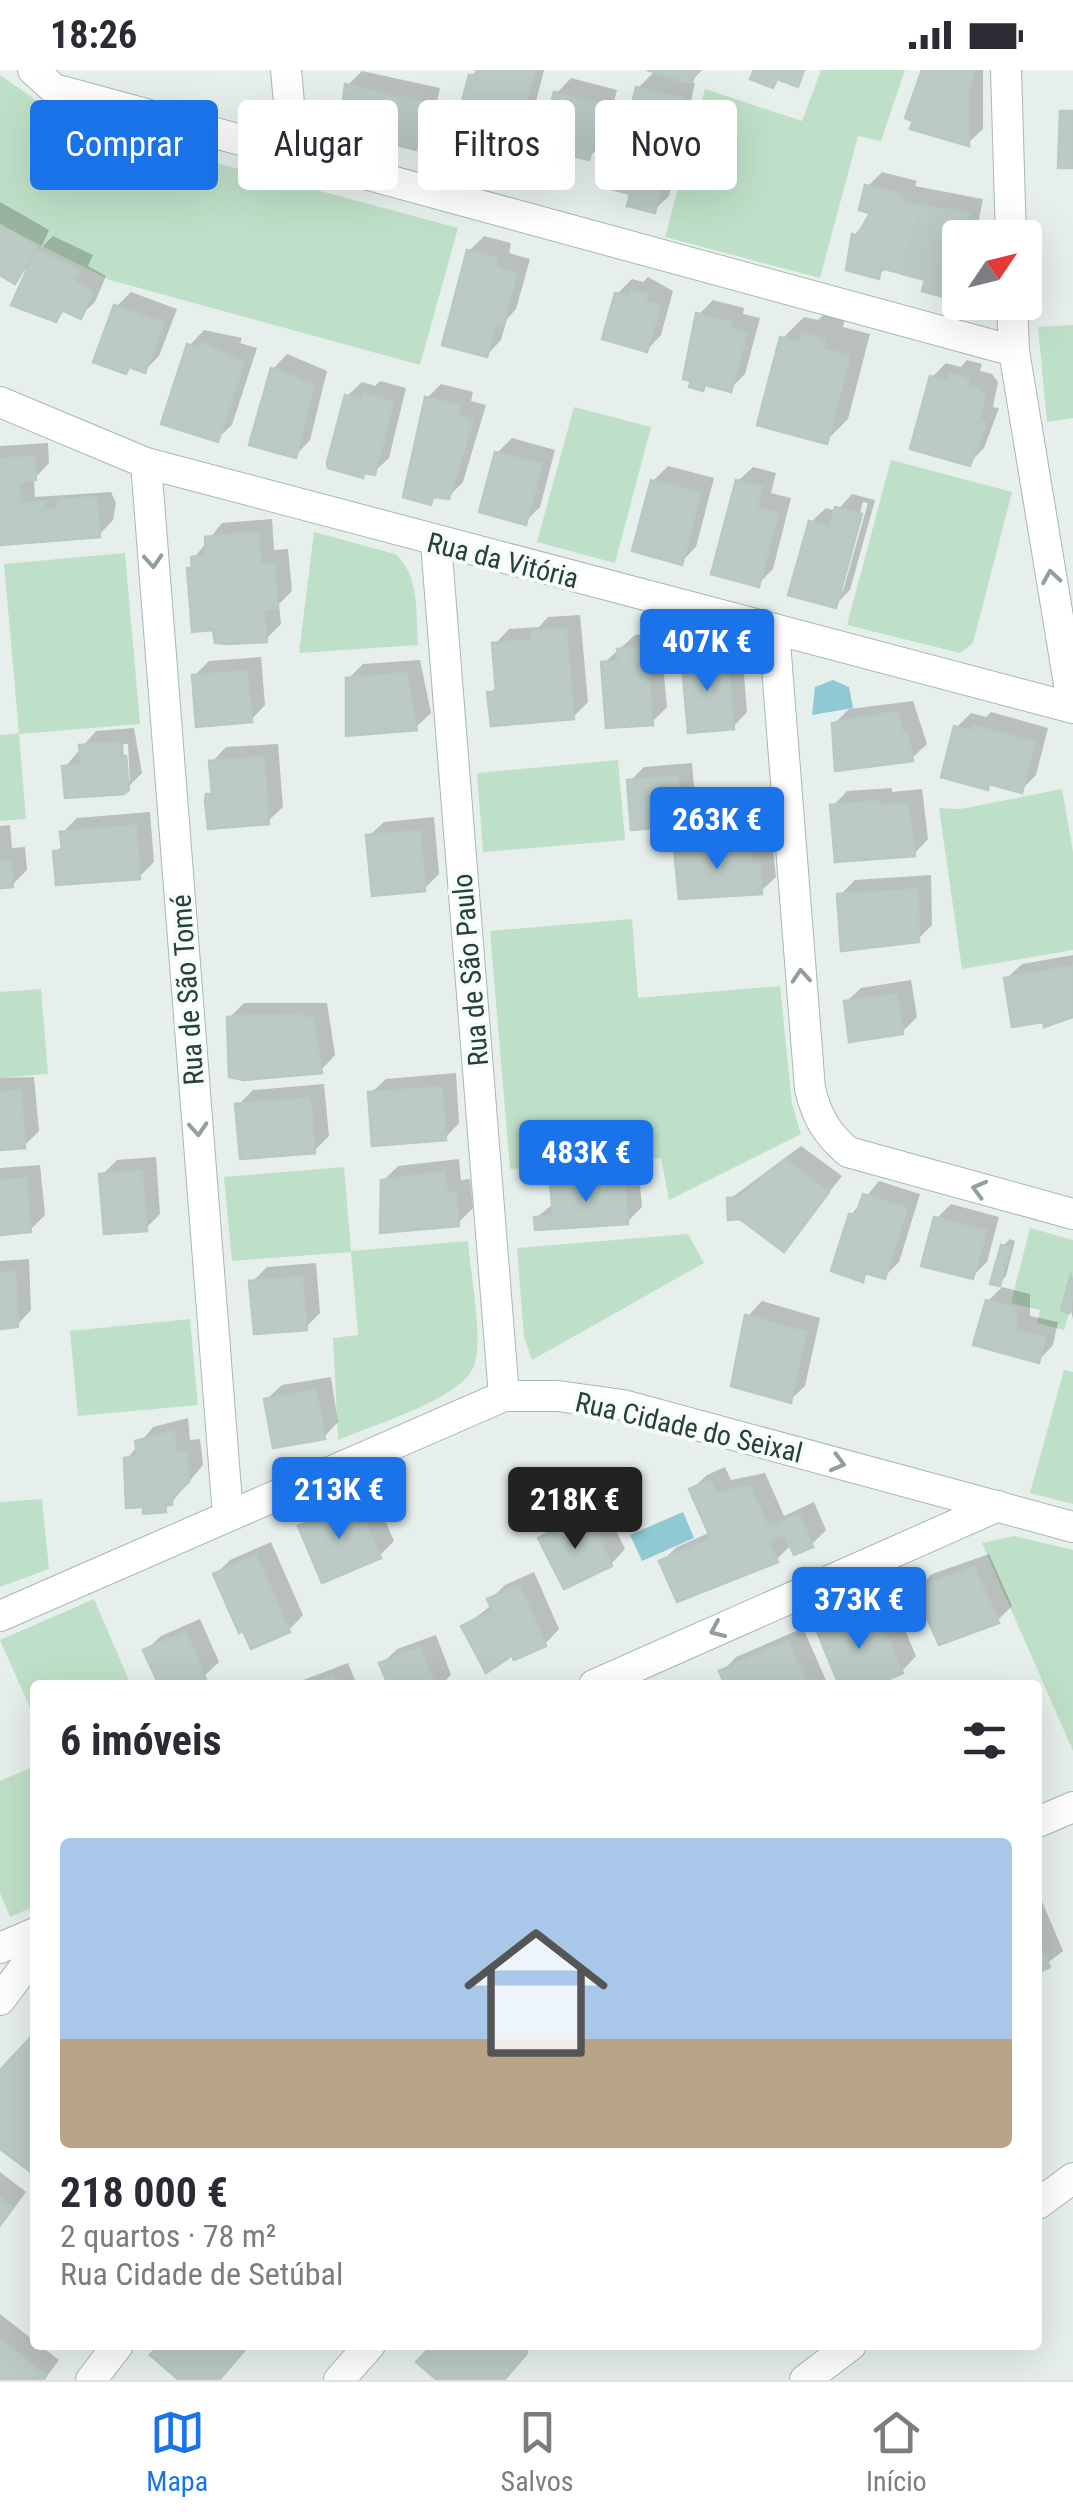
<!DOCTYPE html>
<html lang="pt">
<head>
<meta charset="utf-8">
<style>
	body { margin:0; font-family:"Roboto Condensed",sans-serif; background:#f7f7f7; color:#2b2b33; height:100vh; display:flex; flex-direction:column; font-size:38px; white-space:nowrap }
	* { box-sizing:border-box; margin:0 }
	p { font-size:32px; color:#7c7c81 }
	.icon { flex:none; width:55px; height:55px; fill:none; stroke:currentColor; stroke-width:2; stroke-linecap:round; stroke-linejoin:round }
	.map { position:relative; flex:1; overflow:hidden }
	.drawer { position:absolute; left:30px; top:1610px; width:1012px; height:670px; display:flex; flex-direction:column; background:#fff; border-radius:10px; box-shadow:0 10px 40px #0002 }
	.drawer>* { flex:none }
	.guide { position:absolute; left:30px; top:30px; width:1015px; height:90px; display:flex; gap:20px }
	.needle { width:65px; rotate:55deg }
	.tools { position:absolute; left:942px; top:150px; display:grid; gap:20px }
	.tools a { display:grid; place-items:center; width:100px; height:100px; border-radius:10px; background:#fff; box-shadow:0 10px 40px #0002; font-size:50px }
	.price { position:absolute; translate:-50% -85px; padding:0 22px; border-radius:10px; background:#1a73e8; color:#fff; font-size:32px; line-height:65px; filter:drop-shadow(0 2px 5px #0008) }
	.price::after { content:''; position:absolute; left:50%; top:60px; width:30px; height:22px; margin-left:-15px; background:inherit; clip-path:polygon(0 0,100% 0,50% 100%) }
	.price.on { background:#222; color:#fff }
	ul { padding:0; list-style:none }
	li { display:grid; align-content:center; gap:20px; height:530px; padding:0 30px }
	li+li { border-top:2px solid #e1e1e2 }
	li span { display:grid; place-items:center; height:310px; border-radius:10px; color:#555 }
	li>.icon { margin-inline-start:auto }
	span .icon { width:180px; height:180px; fill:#fffc; stroke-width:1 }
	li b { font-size:42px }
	h2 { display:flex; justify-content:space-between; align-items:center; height:120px; padding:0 30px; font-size:42px }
	.tag { padding:0 35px; border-radius:10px; background:#fff; box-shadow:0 10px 40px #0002; font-size:35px; line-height:90px }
	.tag.on { background:#1a73e8; color:#fff }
	.status { display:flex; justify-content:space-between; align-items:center; height:70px; padding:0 50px; background:#fff; direction:ltr }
	.status svg { height:28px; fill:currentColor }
	.tab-bar { display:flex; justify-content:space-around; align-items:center; height:140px; border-top:2px solid #e1e1e2; background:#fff; font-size:28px; color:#7c7c81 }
	.tab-bar a { display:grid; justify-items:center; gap:5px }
	.tab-bar .on { color:#1a73e8 }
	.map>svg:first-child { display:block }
</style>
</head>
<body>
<div class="status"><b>18:26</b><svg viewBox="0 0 49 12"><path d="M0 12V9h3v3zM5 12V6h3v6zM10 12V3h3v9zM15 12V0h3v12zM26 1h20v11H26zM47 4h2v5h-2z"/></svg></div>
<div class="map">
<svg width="1073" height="2310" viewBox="0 0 1073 2310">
	<rect width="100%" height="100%" fill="#e6efeb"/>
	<g fill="#bfe0c8">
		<polygon points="821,0 905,0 881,71 858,66 820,208 665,167 705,19 802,51"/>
		<polygon points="0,5 70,54 458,158 420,295 110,210 0,155"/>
		<polygon points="1073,255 1073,348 1047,352 1038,257"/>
		<polygon points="574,337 651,357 615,493 537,472"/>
		<polygon points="891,390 1012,422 973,573 960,583 847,555"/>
		<path d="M314 462 395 484C420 505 416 544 418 575L299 583Z"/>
		<polygon points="125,483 140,654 19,664 26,749 0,751 0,665 19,663 4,494"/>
		<polygon points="618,690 625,770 483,782 477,703"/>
		<polygon points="1062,719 1073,782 1073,880 962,899 939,738 960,739"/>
		<polygon points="632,849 638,928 780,916 792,1034 801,1064 669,1130 661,1088 510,1099 490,861"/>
		<polygon points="41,919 48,1004 0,1008 0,922"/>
		<path d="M344 1097 351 1181 468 1171C470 1203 484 1267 474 1296 462 1329 370 1356 338 1370L333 1268 358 1265 351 1182 232 1191 224 1107Z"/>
		<polygon points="1030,1158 1073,1170 1073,1204 1061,1240 1069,1243 1064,1260 1037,1253 1040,1240 1011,1233"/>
		<polygon points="688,1164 704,1193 532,1290 524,1267 517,1178"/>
		<polygon points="190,1249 198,1335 78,1346 70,1261"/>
		<polygon points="1064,1300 1073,1302 1073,1434 1030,1423"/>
		<polygon points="42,1429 49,1499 0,1517 0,1432"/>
		<polygon points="1014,1466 1073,1480 1073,1681 982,1473"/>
		<polygon points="94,1529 131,1615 35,1615 35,1649 0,1570"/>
		<polygon points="35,1696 35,1836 10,1847 0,1823 0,1711"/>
	</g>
	<g fill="#8ec9d4">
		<polygon points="833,610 849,617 853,638 812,645 815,617"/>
		<polygon points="683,1442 694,1468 642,1491 630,1465"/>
	</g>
	<g fill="#0003" fill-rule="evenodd">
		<polygon points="477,0 544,0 531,51 504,78 491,74 479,86 462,42 472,32 471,6"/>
		<polygon points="656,0 702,0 690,12 695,13 685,57 668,72 665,82 678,85 669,126 654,140 638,18"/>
		<polygon points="924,0 983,0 983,59 968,73 916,49"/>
		<polygon points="362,1 440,18 430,62 415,77 391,71 386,76 347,16"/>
		<polygon points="571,8 617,20 603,73 588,88 557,23"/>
		<polygon points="882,102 917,111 915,116 983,129 975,168 960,168 960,221 954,227 926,207 887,197 878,206 854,166 873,141 868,116"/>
		<polygon points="0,132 49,160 41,178 53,166 93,185 88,196 106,206 95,232 80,246 66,239 56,250 32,193 15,211 0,202"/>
		<polygon points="484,166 511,173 509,183 530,189 516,239 507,249 501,270 487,285 469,181"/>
		<polygon points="648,207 673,221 661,265 647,280 617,224 632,209 643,212"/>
		<polygon points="131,222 177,239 159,286 145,300 132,295 126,301 117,236"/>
		<polygon points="713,230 744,238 743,244 760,248 745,304 730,319 708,313 702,318 698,245"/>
		<polygon points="826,243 845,248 843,257 870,264 848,349 826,371 782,269 804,247 818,250"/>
		<polygon points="204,260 242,268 240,273 257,278 232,355 217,369 190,275"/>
		<polygon points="287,284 327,301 310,370 296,385 273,299"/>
		<polygon points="967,290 982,294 980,301 992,304 998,312 993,337 999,338 984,378 969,393 932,307 946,293 961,297"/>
		<polygon points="380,311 406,318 389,388 374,402 362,405 347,326 362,312 375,316"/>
		<polygon points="441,314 473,322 471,331 486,335 463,412 448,427 438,425 430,432 427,328"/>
		<polygon points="512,368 555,380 540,437 525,452 497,383"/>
		<polygon points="48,373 49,393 34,409 35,427 111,422 116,433 113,450 99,465 0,473 0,376"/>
		<polygon points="668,396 714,408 696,477 681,492 653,411"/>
		<polygon points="753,397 776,403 771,423 791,428 773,499 758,514 738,411"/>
		<path d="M852 424 875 430 850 520 835 535 811 452 826 438 837 441ZM863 432 868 433 843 521H838Z"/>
		<polygon points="272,449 274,480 288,479 292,521 279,534 281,554 266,569 216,557 190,499 194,488 222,453"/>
		<polygon points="580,545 588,632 573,647 490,623 498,615 495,574 509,559 539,557 548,547"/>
		<polygon points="660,562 667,637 652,652 604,593 635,565"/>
		<polygon points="698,569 723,569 724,581 742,579 747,642 733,657 684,584"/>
		<polygon points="261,587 265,635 251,650 194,606 209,591"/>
		<polygon points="420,590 431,643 416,657 348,663 348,609 363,594"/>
		<polygon points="913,631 927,674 912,688 834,654 849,639"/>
		<polygon points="991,642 1048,658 1036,705 1021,720 992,712 987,717 956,658 971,643 986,647"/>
		<path d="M134 658 142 703 123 722 65 697 96 661ZM123 674H128L130 711H125Z"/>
		<polygon points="278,674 283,737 268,751 208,726 214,720 212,692 226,677"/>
		<polygon points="692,693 696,739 681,753 630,711 644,697"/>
		<polygon points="892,718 892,722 922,719 928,769 914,784 833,736 847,721"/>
		<polygon points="150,742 154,792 139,807 56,782 64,774 63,762 77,748"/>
		<polygon points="434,747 439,804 424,819 369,766 384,752"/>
		<polygon points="10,755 12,778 25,777 27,800 12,815 0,816 0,756"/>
		<polygon points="764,760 766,780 773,780 776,807 761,821 677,781 691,766"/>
		<polygon points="931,805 932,855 917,870 840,825 855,810"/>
		<polygon points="1073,885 1073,944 1007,908 1022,894"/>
		<polygon points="911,910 917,947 902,962 846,932 861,918"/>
		<polygon points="244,933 327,933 335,985 321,1000 229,948"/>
		<polygon points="456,1003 459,1053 445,1068 371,1023 386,1009"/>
		<polygon points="34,1007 39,1061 24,1076 0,1078 0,1008"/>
		<polygon points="324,1014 329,1066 314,1081 238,1035 253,1020"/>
		<polygon points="801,1076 842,1106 784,1179 730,1129"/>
		<polygon points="156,1087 160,1144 146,1158 102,1105 117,1090"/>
		<polygon points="459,1089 461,1110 470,1109 473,1138 458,1153 383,1111 398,1096"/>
		<polygon points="638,1093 642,1137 627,1152 536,1148 554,1133 553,1114 567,1099"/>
		<polygon points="40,1095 45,1145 30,1160 0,1162 0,1098"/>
		<polygon points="879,1111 920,1124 899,1192 884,1207 869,1202 862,1209 851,1145"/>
		<polygon points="951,1134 999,1147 987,1192 972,1207 936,1149"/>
		<polygon points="1010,1169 1015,1171 1006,1206 999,1213 1003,1176"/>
		<polygon points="29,1189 31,1240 17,1255 0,1256 0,1191"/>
		<polygon points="316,1193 320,1243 306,1257 252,1212 267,1197"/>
		<polygon points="1073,1205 1073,1249 1071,1241 1064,1238"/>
		<polygon points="1002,1217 1030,1224 1030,1246 1058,1252 1053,1275 1039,1290 988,1231"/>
		<polygon points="762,1231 820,1248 805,1316 790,1330 734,1314 748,1246"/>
		<polygon points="331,1307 338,1352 324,1367 267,1329 282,1315"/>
		<polygon points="188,1348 190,1370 200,1369 203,1395 165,1440 127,1389 153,1357"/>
		<polygon points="725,1397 731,1410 765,1403 784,1446 814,1432 826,1460 811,1475 792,1474 776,1490 662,1491 677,1477 711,1462 692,1419 707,1405"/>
		<polygon points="371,1418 394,1471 379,1486 301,1456 315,1442"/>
		<polygon points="602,1431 625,1479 611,1494 541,1468 556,1454"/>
		<polygon points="271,1472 303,1545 289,1560 216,1504 230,1490"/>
		<polygon points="989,1484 1012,1536 997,1551 917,1519 932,1504"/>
		<polygon points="534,1502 559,1559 545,1574 503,1588 491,1600 483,1598 464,1556 492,1535 490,1530 505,1515"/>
		<polygon points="871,1529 873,1534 897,1541 916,1586 902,1601 869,1615 842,1615 819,1560 834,1545"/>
		<polygon points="200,1549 219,1592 204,1606 185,1615 162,1615 146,1580 161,1566"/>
		<polygon points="803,1558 828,1615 727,1615 722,1602 736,1587"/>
		<polygon points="436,1565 451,1605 441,1615 390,1615 382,1594 397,1579"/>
		<polygon points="348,1593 357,1615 290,1615"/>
		<polygon points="1038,1822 1063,1881 1038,1900"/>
		<polygon points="0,2102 26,2122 0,2157"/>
		<polygon points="0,2244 59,2290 44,2310 0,2310"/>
		<polygon points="433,2275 533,2275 502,2310 440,2310"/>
	</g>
	<g fill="#bbcac4" stroke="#b8c9c2" stroke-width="2.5">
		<polygon points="477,0 535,0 517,69 509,67 505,80 486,75 480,88 457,82 458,75 451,73 459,41 466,42 468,33 462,31 469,5 476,6"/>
		<polygon points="647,0 697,0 691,14"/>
		<polygon points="754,0 804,0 798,17 777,9 773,18 750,9"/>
		<polygon points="922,0 975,0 968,20 969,76 910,59 913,51 905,48"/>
		<polygon points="345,14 427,33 416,80 389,73 387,79 339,67"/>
		<polygon points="636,17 682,28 671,75 658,72 652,97 665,100 655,143 627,136 630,124 612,119"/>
		<polygon points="554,22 604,34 589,90 540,78"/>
		<polygon points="1060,41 1073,41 1073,98 1058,98"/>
		<polygon points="865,115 904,125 902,131 922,136 903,204 881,198 879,209 846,200 852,164 857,166 870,143 859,140"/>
		<polygon points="922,136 970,143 960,168 960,219 955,230 922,221 925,210 903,204"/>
		<polygon points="0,155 37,176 15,214 0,205"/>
		<polygon points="36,180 80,200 75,211 93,222 81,249 62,240 56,252 11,235"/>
		<polygon points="467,180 498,188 495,197 517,203 502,257 496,255 487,287 442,275"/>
		<polygon points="631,220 647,224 645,231 660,236 647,282 602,269 615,223 630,226"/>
		<polygon points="114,235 164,253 145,303 129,297 126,304 93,292"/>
		<polygon points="696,243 731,253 730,258 747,263 731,322 705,315 703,321 689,317 691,311 683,309"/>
		<polygon points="802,263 825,270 823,279 850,286 827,374 757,355 780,267 800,272"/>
		<polygon points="202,273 244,293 218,372 161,354 187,274 200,278"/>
		<polygon points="271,298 314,315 296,388 249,375"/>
		<polygon points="950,304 969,309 967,315 977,318 985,327 980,351 986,353 970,396 910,379 930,306 948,311"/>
		<polygon points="363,324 393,332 375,405 364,403 363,408 328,398 327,392 345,325 361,330"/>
		<polygon points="425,327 460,336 457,345 473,350 449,429 433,427 431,435 403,427"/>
		<polygon points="495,382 542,394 526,455 479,442"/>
		<polygon points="34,386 36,410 19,412 22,441 97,435 100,467 0,475 0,389"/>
		<polygon points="651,410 701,423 682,495 632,481"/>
		<polygon points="736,410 762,417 757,437 778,443 759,517 711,504"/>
		<polygon points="96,427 97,435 58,438 58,430"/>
		<polygon points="45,431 46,439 22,441 21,433"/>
		<polygon points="835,437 862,444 836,538 788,525 809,451 830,457"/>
		<polygon points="258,462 261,494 274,493 276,516 189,523 187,498 192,498 191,487 206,485 205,467"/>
		<polygon points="276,516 278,538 264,540 267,572 227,574 215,573 213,560 192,562 189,523"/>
		<polygon points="566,558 574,649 491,656 487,622 496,622 492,573 532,570 531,561"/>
		<polygon points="646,575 653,655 606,658 601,592 618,591 617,579"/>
		<polygon points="681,583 709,583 710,595 728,593 734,659 688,663"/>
		<polygon points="247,601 252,652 196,657 192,605"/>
		<polygon points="406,603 417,660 346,666 346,608"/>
		<polygon points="895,642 899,644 903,664 908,663 913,691 835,701 832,653"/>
		<polygon points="954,656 972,661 974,656 1035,672 1022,723 989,714 988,720 941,707"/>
		<polygon points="120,672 121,687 126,686 129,720 124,724 65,728 62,696 81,694 79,675"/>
		<polygon points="264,687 269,754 208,759 205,731 206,724 212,724 209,691"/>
		<polygon points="678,706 682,756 631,760 627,710"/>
		<polygon points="878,731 878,735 908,733 915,786 835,792 830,735"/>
		<polygon points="136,755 140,809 56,815 53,781 62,780 60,762"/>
		<polygon points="420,761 425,821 372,826 366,765"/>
		<polygon points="750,773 752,794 760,793 762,824 679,829 674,780"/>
		<polygon points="11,791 13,817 0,818 0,792"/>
		<polygon points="918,819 919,872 841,881 837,824"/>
		<polygon points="1073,896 1073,947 1044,957 1043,952 1012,957 1004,908"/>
		<polygon points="897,924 903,964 849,972 844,931"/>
		<polygon points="301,944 301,948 313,947 322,1003 244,1010 229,1007 227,947"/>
		<polygon points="442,1017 446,1070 372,1076 368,1022"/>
		<polygon points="21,1020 25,1078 0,1080 0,1022"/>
		<polygon points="310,1028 315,1083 240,1089 235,1034"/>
		<polygon points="785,1089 829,1122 784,1182 740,1149 728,1150 727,1128 739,1127"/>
		<polygon points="142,1101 147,1161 104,1164 99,1104"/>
		<polygon points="445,1102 447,1123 456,1123 459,1156 380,1163 381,1110"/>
		<polygon points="624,1107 628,1154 535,1160 534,1147 553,1145 550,1113"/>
		<polygon points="26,1108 31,1162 0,1165 0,1110"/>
		<polygon points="863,1124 907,1138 885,1209 865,1203 863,1212 831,1201 849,1144 856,1145"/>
		<polygon points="934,1147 986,1161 973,1209 921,1196"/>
		<polygon points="1001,1175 1010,1177 1000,1216 990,1214"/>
		<polygon points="15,1202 18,1257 0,1259 0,1203"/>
		<polygon points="1071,1203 1073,1226 1069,1243 1061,1240"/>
		<polygon points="302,1207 307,1260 254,1264 249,1211"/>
		<polygon points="986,1230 1016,1238 1017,1260 1045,1267 1039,1293 973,1275"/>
		<polygon points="745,1245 806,1262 791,1333 731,1316"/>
		<polygon points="316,1320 325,1369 273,1378 264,1329"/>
		<polygon points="174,1361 176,1383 187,1382 189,1412 172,1427 172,1435 165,1435 166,1442 143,1444 143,1437 126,1438 124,1388 137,1386 135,1371"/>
		<polygon points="710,1410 716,1423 750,1416 769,1458 799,1445 813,1477 794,1485 784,1464 768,1471 778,1492 677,1532 659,1491 711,1469 689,1419"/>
		<polygon points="356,1431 381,1488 322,1513 298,1456"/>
		<polygon points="587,1444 612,1496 564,1519 538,1468"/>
		<polygon points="256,1485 290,1562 251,1579 243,1561 239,1563 213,1504"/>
		<polygon points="974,1497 999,1553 939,1575 914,1519"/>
		<polygon points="519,1515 546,1576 514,1590 487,1529"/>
		<polygon points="492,1541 511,1586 486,1603 461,1556"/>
		<polygon points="856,1542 859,1548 882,1555 903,1603 875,1615 839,1615 816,1559"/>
		<polygon points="185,1562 206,1609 191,1615 159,1615 143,1580"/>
		<polygon points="788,1571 807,1615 725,1615 719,1601"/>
		<polygon points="421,1578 435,1615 388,1615 379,1593"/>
		<polygon points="333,1606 337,1615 312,1615"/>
		<polygon points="1038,1869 1050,1897 1038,1903"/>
		<polygon points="32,1966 35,1968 35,2105 0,2079 0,2000"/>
		<polygon points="0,2127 13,2138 0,2155"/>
		<polygon points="0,2270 46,2306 43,2310 0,2310"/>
		<polygon points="159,2275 237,2275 244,2281 219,2310 179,2310 150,2285"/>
		<polygon points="432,2275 519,2275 527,2283 504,2310 437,2310 416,2292"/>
	</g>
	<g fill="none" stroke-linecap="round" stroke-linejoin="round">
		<g stroke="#a8b8b2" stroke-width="32">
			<g id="minor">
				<polyline points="33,0 54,19 1014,281"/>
				<polyline points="286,0 294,88"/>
				<polyline points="1006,0 1011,168"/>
				<polyline points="1012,232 1014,281 1073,638"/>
				<polyline points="0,332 146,393 1073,638"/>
				<polyline points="146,393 228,1446"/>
				<polyline points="436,473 504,1326"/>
				<path d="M774 559 810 1019C817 1047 826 1063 848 1082L1073 1144"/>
				<polyline points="0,1546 504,1326 558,1326 623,1335 1073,1457"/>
				<polyline points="594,1615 998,1436"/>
				<polyline points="1038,1752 1073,1737"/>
				<polyline points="0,1878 35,1863"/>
				<polyline points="0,1930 35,1883"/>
				<polyline points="91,2310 118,2275"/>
				<polyline points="339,2310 370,2275"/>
			</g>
		</g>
		<g stroke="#a8b8b2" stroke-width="32">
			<g id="tertiary">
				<polyline points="1038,2134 1073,2108"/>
				<polyline points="805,2310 851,2275"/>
			</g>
		</g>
		<use href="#minor" stroke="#fff" stroke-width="30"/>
		<use href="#tertiary" stroke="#fff" stroke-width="30"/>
	</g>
	<defs><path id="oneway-chevron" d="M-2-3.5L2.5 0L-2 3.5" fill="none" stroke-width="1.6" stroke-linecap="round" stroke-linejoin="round" transform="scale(2.5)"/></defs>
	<g stroke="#92a09c">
		<use href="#oneway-chevron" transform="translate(153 491) rotate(86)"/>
		<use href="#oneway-chevron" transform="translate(1051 507) rotate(-99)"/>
		<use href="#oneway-chevron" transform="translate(801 906) rotate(-94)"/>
		<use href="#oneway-chevron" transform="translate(198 1059) rotate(86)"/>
		<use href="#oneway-chevron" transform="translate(979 1119) rotate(-165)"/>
		<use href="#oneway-chevron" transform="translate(838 1393) rotate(15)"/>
		<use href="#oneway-chevron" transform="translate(717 1560) rotate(156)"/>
	</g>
	<g text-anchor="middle" stroke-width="8" stroke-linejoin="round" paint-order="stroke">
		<g font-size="28" fill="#24423a" stroke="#f7fbf9">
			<text transform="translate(503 490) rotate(14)" y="10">Rua da Vitória</text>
			<text transform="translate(470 900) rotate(-95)" y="10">Rua de São Paulo</text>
			<text transform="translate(187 920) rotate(-94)" y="10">Rua de São Tomé</text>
			<text transform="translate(689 1357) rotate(13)" y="10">Rua Cidade do Seixal</text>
		</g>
	</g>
</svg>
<div class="tools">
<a><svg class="needle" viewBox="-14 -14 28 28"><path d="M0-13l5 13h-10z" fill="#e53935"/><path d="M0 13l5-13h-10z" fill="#7c7c81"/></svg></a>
</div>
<b class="price" style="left:707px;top:624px">407K €</b>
<b class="price" style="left:717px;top:802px">263K €</b>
<b class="price" style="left:586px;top:1135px">483K €</b>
<b class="price" style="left:339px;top:1472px">213K €</b>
<b class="price on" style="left:575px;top:1482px">218K €</b>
<b class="price" style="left:859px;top:1582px">373K €</b>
<div class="guide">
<a class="tag on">Comprar</a>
<a class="tag">Alugar</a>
<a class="tag">Filtros</a>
<a class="tag">Novo</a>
</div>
<section class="drawer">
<h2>6 imóveis<svg class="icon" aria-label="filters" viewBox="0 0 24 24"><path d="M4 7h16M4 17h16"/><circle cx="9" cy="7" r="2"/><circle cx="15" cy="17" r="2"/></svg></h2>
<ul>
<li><span style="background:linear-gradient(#a9c7e8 65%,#b9a48a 0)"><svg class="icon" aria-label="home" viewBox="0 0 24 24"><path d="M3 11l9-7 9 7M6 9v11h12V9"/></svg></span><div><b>218 000 €</b><p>2 quartos · 78 m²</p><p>Rua Cidade de Setúbal</p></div></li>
</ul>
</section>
</div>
<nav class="tab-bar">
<a class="on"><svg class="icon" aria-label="map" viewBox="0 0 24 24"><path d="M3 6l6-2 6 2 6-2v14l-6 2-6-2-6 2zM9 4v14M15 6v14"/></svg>Mapa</a>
<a><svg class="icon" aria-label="saved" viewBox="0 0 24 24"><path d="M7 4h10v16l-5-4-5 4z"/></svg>Salvos</a>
<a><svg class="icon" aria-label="home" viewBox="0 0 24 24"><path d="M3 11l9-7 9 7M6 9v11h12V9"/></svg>Início</a>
</nav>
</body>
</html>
